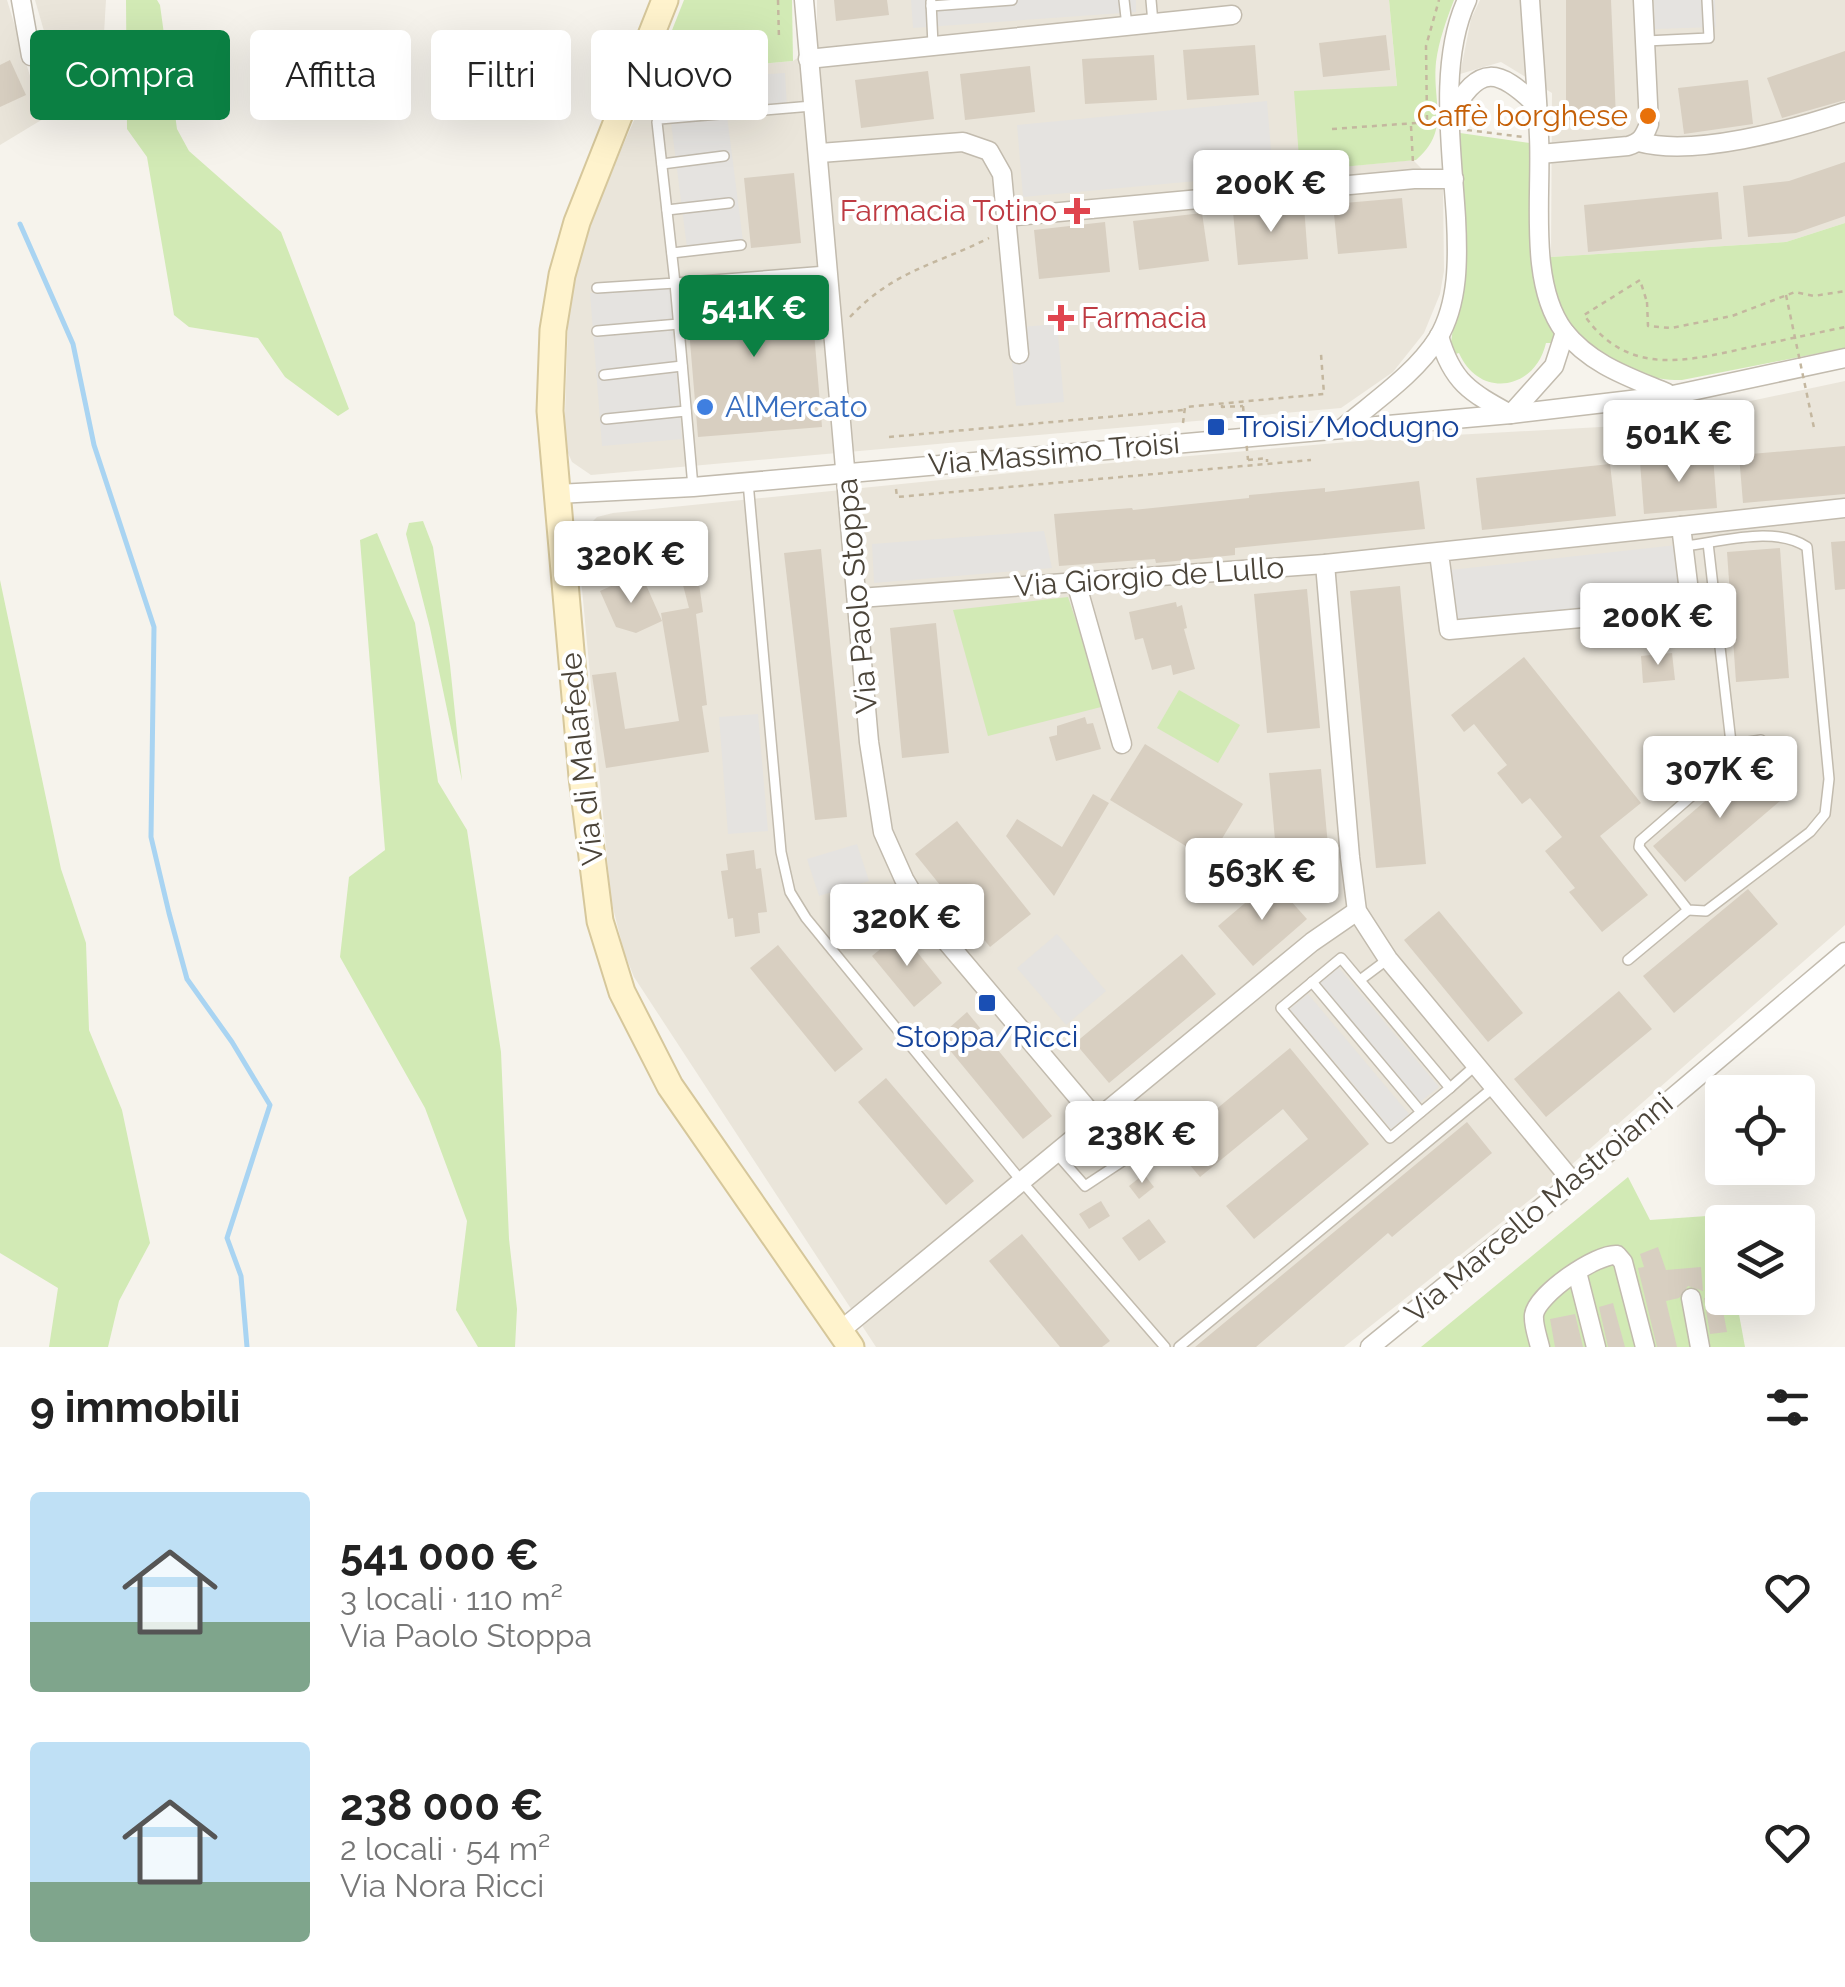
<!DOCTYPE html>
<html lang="it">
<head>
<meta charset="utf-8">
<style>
	body { margin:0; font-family:Raleway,sans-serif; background:#f6f6f6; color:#222; height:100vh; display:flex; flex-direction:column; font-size:38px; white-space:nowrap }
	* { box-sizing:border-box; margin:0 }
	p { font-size:32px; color:#767676 }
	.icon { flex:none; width:55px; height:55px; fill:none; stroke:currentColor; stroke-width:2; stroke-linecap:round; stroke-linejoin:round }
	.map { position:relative; height:1347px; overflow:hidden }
	.panel { display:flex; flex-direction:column; background:#fff; flex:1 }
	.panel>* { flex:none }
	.top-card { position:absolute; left:30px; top:30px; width:1000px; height:90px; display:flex; gap:20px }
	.fabs { position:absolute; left:1705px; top:1075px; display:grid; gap:20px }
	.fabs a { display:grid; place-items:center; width:110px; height:110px; border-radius:10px; background:#fff; box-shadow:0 10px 40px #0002; font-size:50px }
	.price { position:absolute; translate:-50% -85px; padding:0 22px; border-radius:10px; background:#fff; color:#222; font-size:32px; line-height:65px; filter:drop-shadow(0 2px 5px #0008) }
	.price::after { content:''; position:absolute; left:50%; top:60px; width:30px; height:22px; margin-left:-15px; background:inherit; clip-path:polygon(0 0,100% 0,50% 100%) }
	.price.selected { background:#0b8043; color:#fff }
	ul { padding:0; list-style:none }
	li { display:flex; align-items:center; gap:30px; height:250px; padding:0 30px }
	li span { display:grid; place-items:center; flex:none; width:280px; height:200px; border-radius:10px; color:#555 }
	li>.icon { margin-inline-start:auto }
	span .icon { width:120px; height:120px; fill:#fffc; stroke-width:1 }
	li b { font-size:42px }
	h2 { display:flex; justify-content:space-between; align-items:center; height:120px; padding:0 30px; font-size:42px }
	.pill { padding:0 35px; border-radius:10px; background:#fff; box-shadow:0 10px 40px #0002; font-size:35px; line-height:90px }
	.pill.selected { background:#0b8043; color:#fff }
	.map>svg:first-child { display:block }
</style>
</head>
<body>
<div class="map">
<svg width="1845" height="1347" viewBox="0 0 1845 1347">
	<rect width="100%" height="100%" fill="#f6f3ec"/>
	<g fill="#eae5da">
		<polygon points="0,0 7,0 43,119 0,145"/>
		<polygon points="35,0 106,0 104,33 44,31"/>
		<polygon points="817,0 1389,0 1397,87 1300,171 1413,160 1443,190 1444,271 1440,294 1424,333 1393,372 1341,408 591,475 572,462 564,444 568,324 576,258 598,202 655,73 793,61 817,45"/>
		<polygon points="1480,0 1845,0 1845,223 1786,242 1551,257 1552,93 1501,62 1460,74 1471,19"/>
		<polygon points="1845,381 1845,925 1545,1188 1344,1347 876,1347 634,977 624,952 611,900 578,546 585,529 597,517 613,513 1121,462 1382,439 1637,425"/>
	</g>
	<g fill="#d2eab5">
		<polygon points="126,0 157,0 160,5 177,129 189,151 281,232 349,409 338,416 285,377 258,338 189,327 174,315 147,157 127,129"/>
		<polygon points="684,0 792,0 793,61 655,73"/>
		<path d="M1389 0H1454C1446 21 1439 40 1436 62 1432 102 1451 131 1416 160L1300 171 1294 91 1397 86Z"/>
		<path d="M1460 133 1530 143 1535 279 1554 330V343H1546C1535 391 1479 399 1459 353L1452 355 1450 349 1465 247Z"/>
		<path d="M1845 223V348L1682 380C1629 381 1572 349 1555 296 1551 284 1551 270 1551 257L1786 242Z"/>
		<polygon points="423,521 433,547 450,665 462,781 430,628 406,534 409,523"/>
		<polygon points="377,533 415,623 438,782 467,830 501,1052 509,1239 517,1309 515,1347 478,1347 456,1310 467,1221 425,1108 340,957 349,877 385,850 360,540"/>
		<polygon points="0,580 61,869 86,943 89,1030 122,1110 150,1243 119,1301 108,1347 49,1347 58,1288 0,1253"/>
		<polygon points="1068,597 1105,706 988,736 953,610"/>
		<polygon points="1179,690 1240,725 1218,763 1157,728"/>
		<polygon points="1628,1177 1650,1220 1721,1215 1722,1298 1736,1298 1745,1347 1421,1347"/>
	</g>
	<g fill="#e5e3e0">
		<polygon points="911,0 1136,0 1136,12 913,28"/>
		<polygon points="1654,0 1715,0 1716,27 1655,29"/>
		<polygon points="785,73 787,105 744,108 741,76"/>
		<polygon points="725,100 743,241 687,248 669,107"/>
		<polygon points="1267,101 1273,174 1023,197 1017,125"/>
		<polygon points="670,286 682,439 602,446 590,293"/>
		<polygon points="1057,324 1064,402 1016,406 1009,328"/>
		<polygon points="1044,531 1052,568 874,583 872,544"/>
		<polygon points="1677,545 1683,597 1456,621 1450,570"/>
		<polygon points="758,714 768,831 728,834 719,717"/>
		<polygon points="857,844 869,881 819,896 807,859"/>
		<polygon points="1057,934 1106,991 1066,1025 1017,968"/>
		<polygon points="1339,968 1439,1087 1420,1102 1320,983"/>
		<polygon points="1308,994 1409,1114 1391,1129 1290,1009"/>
	</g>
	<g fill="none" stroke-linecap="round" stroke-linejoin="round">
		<polyline stroke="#a9d4f2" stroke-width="5" points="20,224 73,344 94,445 154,627 151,837 169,913 187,979 232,1042 270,1105 227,1238 241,1276 247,1347"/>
	</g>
	<g fill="#d8cfc1">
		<polygon points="834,0 887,0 889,15 836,21"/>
		<polygon points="1566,0 1611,0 1616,118 1566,120"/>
		<polygon points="1386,35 1390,70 1323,77 1319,43"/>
		<polygon points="1255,45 1259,95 1187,100 1183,50"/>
		<polygon points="1845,51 1845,100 1782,118 1767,78"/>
		<polygon points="1154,55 1157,100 1085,104 1082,59"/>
		<polygon points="10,60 26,95 0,107 0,65"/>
		<polygon points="1030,66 1035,112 965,120 960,74"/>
		<polygon points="928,71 934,119 861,128 855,80"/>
		<polygon points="1748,80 1753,124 1684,134 1678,88"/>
		<polygon points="1845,162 1845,216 1796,233 1748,237 1743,186 1789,181"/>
		<polygon points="794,173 801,243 751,248 744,178"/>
		<polygon points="1718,192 1722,239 1588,252 1584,205"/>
		<polygon points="1402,198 1407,248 1338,254 1333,204"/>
		<polygon points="1304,206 1308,259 1238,265 1233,212"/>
		<polygon points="1202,213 1209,261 1139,270 1133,221"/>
		<polygon points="1105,222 1110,272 1039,279 1034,230"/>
		<polygon points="810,284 822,427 698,437 686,294"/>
		<polygon points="1845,446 1845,494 1743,503 1739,455"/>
		<polygon points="1713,456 1717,508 1644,514 1640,462"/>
		<polygon points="1610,464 1616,516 1482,530 1476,478"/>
		<polygon points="1419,481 1425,529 1235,548 1235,555 1156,563 1155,559 1059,566 1054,514 1132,508 1133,510 1249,498 1249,495 1325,488 1325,492"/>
		<polygon points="1845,541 1845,589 1835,590 1831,542"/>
		<polygon points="1780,548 1789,678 1736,682 1727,552"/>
		<polygon points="821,549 847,817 815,820 784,553"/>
		<polygon points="696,562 703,612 696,614 707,705 702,706 709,752 606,768 592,675 616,672 625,729 679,721 661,613 689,608 678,566"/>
		<polygon points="643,578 662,621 636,633 616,627 600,591 620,582 622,588"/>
		<polygon points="1400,586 1426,864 1376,868 1350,591"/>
		<polygon points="1307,589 1320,728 1267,733 1254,594"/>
		<polygon points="1176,602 1177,607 1182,605 1187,628 1184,629 1195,669 1173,675 1171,665 1152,670 1143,638 1135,640 1129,612"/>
		<polygon points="936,623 949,753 902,758 890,628"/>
		<polygon points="1672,653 1675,680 1643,683 1641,656"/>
		<polygon points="1524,657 1641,803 1600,836 1648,895 1602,932 1569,892 1575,888 1545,851 1562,837 1530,798 1522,804 1497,773 1507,765 1474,724 1464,732 1451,715"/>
		<polygon points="1085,717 1087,724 1093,723 1101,749 1056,761 1049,737 1057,735 1057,726"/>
		<polygon points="1145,744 1243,804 1209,860 1110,800"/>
		<polygon points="1754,759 1786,796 1685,882 1653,846"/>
		<polygon points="1321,769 1328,846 1276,851 1269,773"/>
		<polygon points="1093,794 1109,803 1054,896 1006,836 1017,819 1062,847"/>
		<polygon points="957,821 1031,914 990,947 915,854"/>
		<polygon points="754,850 756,869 761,868 767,912 758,913 760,933 735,937 733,918 728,919 721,871 728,870 726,854"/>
		<polygon points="1272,880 1307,919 1253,966 1218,926"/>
		<polygon points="1748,889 1778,924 1674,1013 1643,976"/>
		<polygon points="1439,911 1523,1013 1488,1042 1404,940"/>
		<polygon points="901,932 942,983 914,1007 872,956"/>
		<polygon points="778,945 863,1049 835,1072 750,968"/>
		<polygon points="1182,954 1216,994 1109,1083 1075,1043"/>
		<polygon points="1619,991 1652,1029 1546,1117 1514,1079"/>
		<polygon points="967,1012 1052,1116 1023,1139 939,1037"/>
		<polygon points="1290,1048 1369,1144 1254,1239 1226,1206 1308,1139 1283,1109 1200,1177 1173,1145"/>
		<polygon points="886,1078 974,1181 946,1205 858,1102"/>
		<polygon points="1467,1122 1492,1153 1392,1237 1388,1233 1256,1347 1195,1347"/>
		<polygon points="1144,1174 1154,1187 1139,1199 1129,1186"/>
		<polygon points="1101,1201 1110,1216 1089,1229 1079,1214"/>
		<polygon points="1149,1219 1166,1242 1139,1261 1122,1238"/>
		<polygon points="1022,1234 1110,1341 1102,1347 1060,1347 989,1261"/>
		<polygon points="1658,1247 1666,1270 1701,1267 1703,1291 1688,1286 1679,1298 1666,1301 1677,1347 1657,1347 1638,1268 1644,1267 1640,1254"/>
		<polygon points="1720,1295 1727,1332 1710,1334 1704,1298"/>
		<polygon points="1613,1303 1625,1347 1608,1347 1599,1307"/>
		<polygon points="1575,1314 1583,1347 1555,1347 1550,1319"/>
	</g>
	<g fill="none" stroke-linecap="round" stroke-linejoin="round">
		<g stroke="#c2bbae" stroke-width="12">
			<g id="lane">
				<polyline points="1124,0 1127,26"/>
				<polyline points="1151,0 1153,23"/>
				<polyline points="931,2 933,45"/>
				<polyline points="931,6 1012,0"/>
				<polyline points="1646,41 1709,38 1707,0"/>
				<polyline points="662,164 724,156"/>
				<polyline points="667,210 729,203"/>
				<polyline points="672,253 741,245"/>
				<polyline points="597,288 675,283 657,122 660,119 812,106"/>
				<polyline points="597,331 679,324"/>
				<polyline points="604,375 682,366"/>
				<polyline points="606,419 686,411"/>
				<polyline points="748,482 781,852 790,892 806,918 1023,1183 1165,1347"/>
				<polyline points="693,487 675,283 827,271"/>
				<path d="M1684 546C1722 542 1774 525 1807 547L1829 779 1825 814 1810 832 1706 911 1688 910 1639 847 1640 841 1733 760 1708 543"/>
				<polyline points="1730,745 1761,740 1782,760"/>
				<polygon points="1341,958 1450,1088 1390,1138 1281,1008"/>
				<polyline points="1628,960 1688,910"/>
				<polyline points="1360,980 1388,959"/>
				<polyline points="1312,982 1421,1112"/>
				<polyline points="1450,1088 1476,1065"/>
				<polyline points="1057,1154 1085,1186 1144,1147 1114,1105"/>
				<polyline points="1179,1347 1494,1087"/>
			</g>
		</g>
		<g stroke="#c2bbae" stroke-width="21">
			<g id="street">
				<polyline points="21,0 31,56"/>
				<polyline points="804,0 869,742 883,832 904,879 929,921 1097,1120"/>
				<path d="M1530 0C1533 46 1537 91 1539 137 1542 195 1528 283 1564 331 1591 365 1629 377 1667 393"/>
				<polyline points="808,59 1232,15"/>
				<path d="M1452 114C1479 63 1499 69 1536 105"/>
				<path d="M1639 142C1694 157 1791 130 1845 112"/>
				<polyline points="820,153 963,142 989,151 1002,174 1019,354"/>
				<path d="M1540 154 1628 146C1641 142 1644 137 1649 124L1643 0"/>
				<polyline points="1006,217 1414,179 1454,179"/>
				<path d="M1439 336C1452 382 1470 392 1510 414"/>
				<polyline points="1511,414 1554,366 1565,332"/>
				<path d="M1344 427C1376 400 1416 373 1438 338 1459 303 1458 257 1456 218 1452 150 1438 62 1467 0"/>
				<polyline points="557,494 693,487 1511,414 1673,395 1845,358"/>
				<polyline points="1681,526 1845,508"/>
				<polyline points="1325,564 1350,857 1357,911 1388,959 1573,1182"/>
				<polyline points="1076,582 1122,744"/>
				<polyline points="859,598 1325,564 1681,526 1691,608 1449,630 1439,553"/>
				<polyline points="1577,1272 1596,1347"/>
				<polyline points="1691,1298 1700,1347"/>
				<polyline points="840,1331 1312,942 1357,911"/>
				<polyline points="1370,1347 1573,1182 1845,952"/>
				<path d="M1540 1347C1538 1338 1533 1325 1534 1315 1537 1294 1597 1253 1617 1255L1623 1262 1645 1347"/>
			</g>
		</g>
		<g stroke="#d6c79b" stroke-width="29">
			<polyline id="secondary" points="665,0 577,222 562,275 553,330 550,411 582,777 600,921 622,992 670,1086 851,1347"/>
		</g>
		<g stroke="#c4b79f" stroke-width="2.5" stroke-dasharray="5 5" stroke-linecap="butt">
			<polyline points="778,0 779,39"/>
			<polyline points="1427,120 1426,46 1439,0"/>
			<polyline points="1411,126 1413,163"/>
			<polyline points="1332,129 1430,122"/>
			<polyline points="1467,130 1523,137"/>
			<path d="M1646 299 1640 280 1584 315C1627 376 1683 362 1746 348 1779 341 1812 334 1845 327"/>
			<polyline points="1647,302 1648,326 1671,328 1732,316 1795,292 1814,296 1845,291"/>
			<path d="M850 317C893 271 935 265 989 238"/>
			<polyline points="1222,405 1222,407 1243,406"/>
			<polyline points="1183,423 1185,407 1324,394 1321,354"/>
			<polyline points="889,437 1183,410"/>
			<polyline points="1248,460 1267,458 1267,462"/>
			<polyline points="896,489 897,497 1311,460"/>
		</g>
		<use href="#lane" stroke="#fff" stroke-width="9"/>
		<use href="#street" stroke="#fff" stroke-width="18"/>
		<use href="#secondary" stroke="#fff3cd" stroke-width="25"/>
		<g stroke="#c4b79f" stroke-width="2.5" stroke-dasharray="5 5" stroke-linecap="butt">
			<polyline points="1786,295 1814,428"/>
			<polyline points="1243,406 1248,460"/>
		</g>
	</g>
	<circle fill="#e8710a" stroke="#fff" stroke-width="4" cx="1648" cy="116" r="10"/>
	<g fill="#e0444e" stroke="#fff" stroke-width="4">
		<path d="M1072 196h10v10h10v10h-10v10h-10v-10h-10v-10h10z"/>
		<path d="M1056 303h10v10h10v10h-10v10h-10v-10h-10v-10h10z"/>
	</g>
	<circle fill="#3f7fe0" stroke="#fff" stroke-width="4" cx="705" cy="407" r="10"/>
	<g fill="#1a4fb4" stroke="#fff" stroke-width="4">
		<rect x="1206" y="417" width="20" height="20" rx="5"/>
		<rect x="977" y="993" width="20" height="20" rx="5"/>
	</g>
	<g text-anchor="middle" stroke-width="8" stroke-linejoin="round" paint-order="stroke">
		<g font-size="30" fill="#c56008" stroke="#fff" text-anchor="end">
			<text x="1628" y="126">Caffè borghese</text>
		</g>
		<g font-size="30" fill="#be3a42" stroke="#fff" text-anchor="end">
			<text x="1057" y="221">Farmacia Totino</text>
			<text x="1081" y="328" text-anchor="start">Farmacia</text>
		</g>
		<g font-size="30" fill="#366cbe" stroke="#fff" text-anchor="start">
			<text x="725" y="417">AlMercato</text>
		</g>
		<g font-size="30" fill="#164399" stroke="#fff" text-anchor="start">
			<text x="1236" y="437">Troisi/Modugno</text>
			<text x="987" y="1047" text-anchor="middle">Stoppa/Ricci</text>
		</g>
		<g font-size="30" fill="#4b4439" stroke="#fff">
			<text transform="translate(1054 454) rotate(-5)" y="10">Via Massimo Troisi</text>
			<text transform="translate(1149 577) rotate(-4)" y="10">Via Giorgio de Lullo</text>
			<text transform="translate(857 596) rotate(-95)" y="10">Via Paolo Stoppa</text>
			<text transform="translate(582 759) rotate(-96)" y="10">Via di Malafede</text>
			<text transform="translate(1539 1208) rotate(-40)" y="10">Via Marcello Mastroianni</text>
		</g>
	</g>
</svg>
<div class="fabs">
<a><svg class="icon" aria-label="locate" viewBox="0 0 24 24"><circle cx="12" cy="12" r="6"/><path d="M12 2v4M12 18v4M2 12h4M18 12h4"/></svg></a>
<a><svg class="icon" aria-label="layers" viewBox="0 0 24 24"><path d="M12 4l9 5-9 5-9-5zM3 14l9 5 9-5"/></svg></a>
</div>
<b class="price" style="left:1271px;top:235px">200K €</b>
<b class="price selected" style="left:754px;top:360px">541K €</b>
<b class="price" style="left:1679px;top:485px">501K €</b>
<b class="price" style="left:631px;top:606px">320K €</b>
<b class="price" style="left:1658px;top:668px">200K €</b>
<b class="price" style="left:1720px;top:821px">307K €</b>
<b class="price" style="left:1262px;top:923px">563K €</b>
<b class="price" style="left:907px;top:969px">320K €</b>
<b class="price" style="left:1142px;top:1186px">238K €</b>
<div class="top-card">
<a class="pill selected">Compra</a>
<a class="pill">Affitta</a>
<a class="pill">Filtri</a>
<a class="pill">Nuovo</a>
</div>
</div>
<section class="panel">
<h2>9 immobili<svg class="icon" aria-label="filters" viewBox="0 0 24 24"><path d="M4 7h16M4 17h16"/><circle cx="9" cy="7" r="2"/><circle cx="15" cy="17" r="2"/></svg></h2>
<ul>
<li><span style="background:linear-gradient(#bfe0f5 65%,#7fa58c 0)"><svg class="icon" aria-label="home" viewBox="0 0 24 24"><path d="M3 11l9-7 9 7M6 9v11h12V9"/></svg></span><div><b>541 000 €</b><p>3 locali · 110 m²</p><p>Via Paolo Stoppa</p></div><svg class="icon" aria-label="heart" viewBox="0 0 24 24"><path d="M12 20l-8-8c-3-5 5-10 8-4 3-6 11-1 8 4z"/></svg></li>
<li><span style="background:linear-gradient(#bfe0f5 70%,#7fa58c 0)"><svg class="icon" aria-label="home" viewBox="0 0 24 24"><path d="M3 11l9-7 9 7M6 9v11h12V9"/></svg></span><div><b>238 000 €</b><p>2 locali · 54 m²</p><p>Via Nora Ricci</p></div><svg class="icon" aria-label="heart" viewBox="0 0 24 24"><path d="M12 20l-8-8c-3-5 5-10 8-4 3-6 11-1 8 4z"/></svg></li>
</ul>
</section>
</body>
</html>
